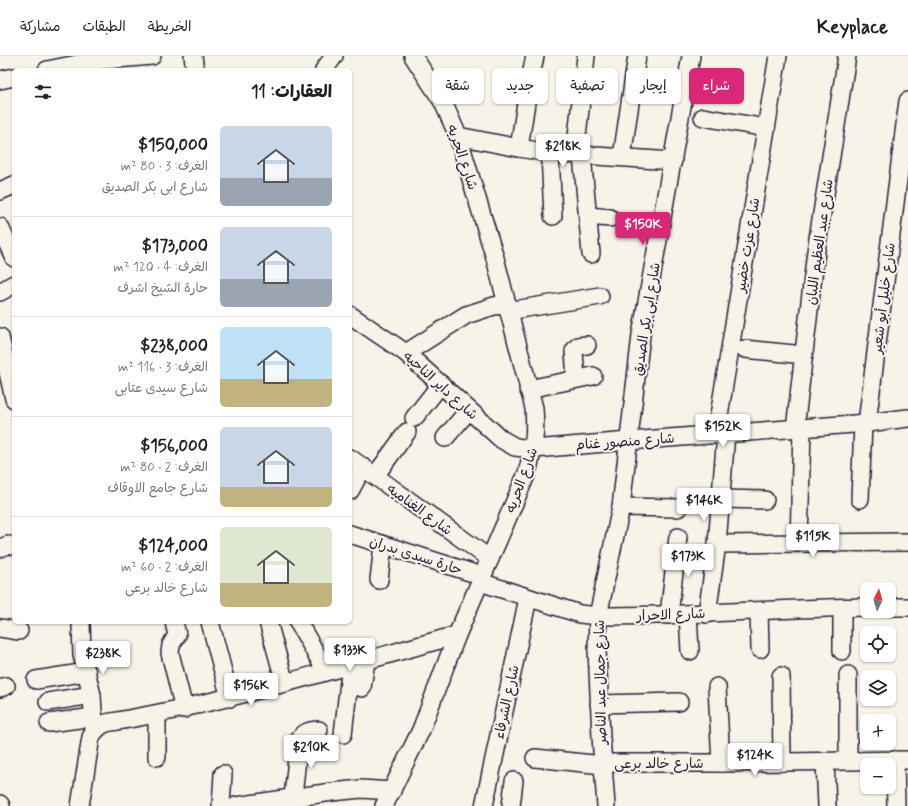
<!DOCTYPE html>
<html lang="ar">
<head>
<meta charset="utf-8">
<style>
	body { margin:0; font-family:Mynerve,"Playpen Sans Arabic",sans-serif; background:#f6f6f6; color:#222; direction:rtl; height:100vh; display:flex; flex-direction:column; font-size:15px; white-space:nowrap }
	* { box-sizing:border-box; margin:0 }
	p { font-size:13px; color:#767676 }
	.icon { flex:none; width:22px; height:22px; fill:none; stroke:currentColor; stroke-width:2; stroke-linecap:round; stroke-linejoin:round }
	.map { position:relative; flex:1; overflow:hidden; direction:ltr }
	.drawer { position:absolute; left:12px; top:12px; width:340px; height:556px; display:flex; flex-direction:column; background:#fff; border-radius:6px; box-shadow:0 1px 3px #0004; direction:rtl }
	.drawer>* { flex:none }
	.guide { position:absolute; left:364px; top:12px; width:380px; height:36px; direction:rtl; display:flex; gap:8px }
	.needle { width:26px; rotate:5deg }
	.fabs { position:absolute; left:860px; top:526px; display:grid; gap:8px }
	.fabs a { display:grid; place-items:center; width:36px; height:36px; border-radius:6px; background:#fff; box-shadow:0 1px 3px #0004; font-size:20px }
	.price { position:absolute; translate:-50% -34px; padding:0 9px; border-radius:4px; background:#fff; color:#222; font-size:13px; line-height:26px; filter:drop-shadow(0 1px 2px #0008) }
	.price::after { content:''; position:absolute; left:50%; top:24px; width:12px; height:9px; margin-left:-6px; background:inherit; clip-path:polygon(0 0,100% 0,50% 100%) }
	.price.current { background:#db2777; color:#fff }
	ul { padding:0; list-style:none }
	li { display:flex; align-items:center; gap:12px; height:100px; padding:0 20px }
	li+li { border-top:1px solid #e0e0e0 }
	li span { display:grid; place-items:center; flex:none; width:112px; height:80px; border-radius:6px; color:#555 }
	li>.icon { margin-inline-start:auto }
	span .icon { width:48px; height:48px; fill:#fffc; stroke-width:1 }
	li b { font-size:17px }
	h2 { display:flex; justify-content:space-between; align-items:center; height:48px; padding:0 20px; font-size:17px }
	.tag { padding:0 14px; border-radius:6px; background:#fff; box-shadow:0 1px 3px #0004; font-size:14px; line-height:36px }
	.tag.current { background:#db2777; color:#fff }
	header { display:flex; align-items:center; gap:24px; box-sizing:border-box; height:56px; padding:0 20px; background:#fff; border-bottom:1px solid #e0e0e0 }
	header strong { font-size:19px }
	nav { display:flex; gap:22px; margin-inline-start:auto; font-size:14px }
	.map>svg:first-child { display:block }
</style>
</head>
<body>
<header>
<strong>Keyplace</strong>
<nav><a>الخريطة</a><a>الطبقات</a><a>مشاركة</a></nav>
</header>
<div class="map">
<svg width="908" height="750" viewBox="0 0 908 750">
	<rect width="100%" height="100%" fill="#f7f3e8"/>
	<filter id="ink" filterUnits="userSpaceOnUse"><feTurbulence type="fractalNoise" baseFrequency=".025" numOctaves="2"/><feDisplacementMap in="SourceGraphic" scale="8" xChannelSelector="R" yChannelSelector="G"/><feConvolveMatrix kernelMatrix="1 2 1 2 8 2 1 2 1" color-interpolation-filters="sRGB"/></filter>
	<g filter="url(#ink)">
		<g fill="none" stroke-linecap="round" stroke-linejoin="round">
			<g stroke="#22223b" stroke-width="20">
				<g id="minor">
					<polyline points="193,0 195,14"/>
					<polyline points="47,14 92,5 152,0"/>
					<polyline points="324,14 334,0"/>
					<polyline points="0,24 14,21"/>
					<polyline points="703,61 766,72"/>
					<polyline points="458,80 519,92 550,97 673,105"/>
					<polyline points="519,92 528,34 535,0"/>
					<polyline points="550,97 553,160"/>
					<polyline points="575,98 586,0"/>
					<polyline points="582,99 591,198"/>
					<polyline points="622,101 637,0"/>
					<polyline points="0,135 14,129"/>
					<polyline points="588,160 610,162"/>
					<polyline points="0,171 14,202"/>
					<polyline points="0,236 14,228"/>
					<polyline points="508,255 600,240"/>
					<polyline points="350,259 406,297 501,383 515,391 534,393 629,385 867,367 908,362"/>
					<polyline points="0,281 14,343"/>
					<polyline points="745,293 804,299"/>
					<polyline points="406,297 466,259 494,250 507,248"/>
					<polyline points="576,323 574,295 578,290 587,289"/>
					<polyline points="528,333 593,320"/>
					<polyline points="414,362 441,328"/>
					<polyline points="867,367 908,45"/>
					<polyline points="795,373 816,195 847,0"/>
					<polyline points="716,378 778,0"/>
					<polyline points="445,382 469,354"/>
					<polyline points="350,402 490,503"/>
					<polyline points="375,420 407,376"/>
					<polyline points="350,435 363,411"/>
					<polyline points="721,443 765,444"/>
					<polyline points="860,443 863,368"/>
					<polyline points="621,451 678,452"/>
					<polyline points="350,478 482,520"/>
					<polyline points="799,487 802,372"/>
					<polyline points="717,488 908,486"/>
					<polyline points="0,492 8,489 14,490"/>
					<polyline points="379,524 383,489"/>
					<path d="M480 526 580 558 598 560C688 560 777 552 867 551"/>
					<polyline points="889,551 908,551"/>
					<polyline points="842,552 842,595"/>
					<polyline points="759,555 760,593"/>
					<polyline points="688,558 690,595"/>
					<polyline points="707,558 717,488 726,378"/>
					<polyline points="669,559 678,481"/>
					<polyline points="81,566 82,599 92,639 94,675"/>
					<polyline points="174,566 177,579 171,589 170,597 184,653"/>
					<polyline points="210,566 230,642"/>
					<polyline points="268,566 285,627"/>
					<polyline points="298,566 326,615"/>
					<polyline points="0,572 19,575"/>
					<polyline points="848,619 848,705"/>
					<polyline points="781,620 782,706"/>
					<polyline points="36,624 87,616"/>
					<polyline points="717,631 721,707"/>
					<polyline points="0,632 6,630"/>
					<polyline points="362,632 366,604"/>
					<polyline points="48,646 92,639"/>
					<polyline points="599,648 679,646"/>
					<polyline points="49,667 94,661"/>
					<polyline points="343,678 351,608"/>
					<polyline points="157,701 157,659"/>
					<polyline points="535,702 603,709"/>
					<polyline points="895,704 896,750"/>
					<polyline points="825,705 827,750"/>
					<polyline points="602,707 721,707 908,704"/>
					<path d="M293 741 299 683C305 676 310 674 319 674"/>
					<polyline points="0,748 1,750"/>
					<path d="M80 750 91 681C95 674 99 670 106 667 226 647 341 611 457 579"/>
					<polyline points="221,750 223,718"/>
					<polyline points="236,750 332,736 361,733 392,735"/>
					<path d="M384 750 421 674 457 579 527 417C534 391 536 379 534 352L495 202 458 80 443 46 413 0"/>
					<polyline points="484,750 528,542"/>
					<polyline points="511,750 514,725"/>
					<polyline points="606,750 601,681 597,594 598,560 621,451 641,279 691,0"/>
				</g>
			</g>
			<use href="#minor" stroke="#f7f3e8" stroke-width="17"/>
		</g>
	</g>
	<g text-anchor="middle" stroke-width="4" stroke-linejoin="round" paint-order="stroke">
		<g font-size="14" fill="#22223b" stroke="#f7f3e8">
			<text transform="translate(463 101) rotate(71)" y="5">شارع الحريه</text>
			<text transform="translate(819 186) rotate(-82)" y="5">شارع عبد العظيم اللبان</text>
			<text transform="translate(747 189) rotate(-81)" y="5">شارع عزت خضير</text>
			<text transform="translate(883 242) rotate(-83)" y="5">شارع خليل أبو شعير</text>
			<text transform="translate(646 263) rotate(-81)" y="5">شارع ابى بكر الصديق</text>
			<text transform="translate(441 329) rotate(42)" y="5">شارع داير الناحيه</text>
			<text transform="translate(625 385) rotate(-4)" y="5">شارع منصور غنام</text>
			<text transform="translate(521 424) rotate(-70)" y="5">شارع الحريه</text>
			<text transform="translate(420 453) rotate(36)" y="5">شارع الغناميه</text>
			<text transform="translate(416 499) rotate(18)" y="5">حارة سيدى بدران</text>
			<text transform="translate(671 558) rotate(-2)" y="5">شارع الاحرار</text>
			<text transform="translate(600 626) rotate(-91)" y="5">شارع جمال عبد الناصر</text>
			<text transform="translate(506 646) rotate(-78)" y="5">شارع الشرفاء</text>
			<text x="659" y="712">شارع خالد برعى</text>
		</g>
	</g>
</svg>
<div class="fabs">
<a><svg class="needle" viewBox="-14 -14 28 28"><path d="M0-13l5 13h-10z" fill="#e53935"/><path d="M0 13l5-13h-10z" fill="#767676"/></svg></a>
<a><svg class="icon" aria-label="locate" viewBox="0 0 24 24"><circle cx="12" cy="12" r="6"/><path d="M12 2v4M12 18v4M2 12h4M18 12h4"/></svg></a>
<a><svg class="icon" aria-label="layers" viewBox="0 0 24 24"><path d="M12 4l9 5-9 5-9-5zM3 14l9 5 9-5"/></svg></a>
<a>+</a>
<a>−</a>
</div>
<b class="price" style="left:563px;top:112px">$218K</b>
<b class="price current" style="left:643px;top:190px">$150K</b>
<b class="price" style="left:723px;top:392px">$152K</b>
<b class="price" style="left:704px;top:466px">$146K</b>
<b class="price" style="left:813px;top:502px">$115K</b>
<b class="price" style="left:688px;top:522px">$173K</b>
<b class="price" style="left:350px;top:616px">$133K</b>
<b class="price" style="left:103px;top:619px">$238K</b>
<b class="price" style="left:251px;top:651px">$156K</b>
<b class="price" style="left:311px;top:713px">$210K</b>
<b class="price" style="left:755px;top:721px">$124K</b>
<div class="guide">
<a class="tag current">شراء</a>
<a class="tag">إيجار</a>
<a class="tag">تصفية</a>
<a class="tag">جديد</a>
<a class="tag">شقة</a>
</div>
<section class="drawer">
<h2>العقارات: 11<svg class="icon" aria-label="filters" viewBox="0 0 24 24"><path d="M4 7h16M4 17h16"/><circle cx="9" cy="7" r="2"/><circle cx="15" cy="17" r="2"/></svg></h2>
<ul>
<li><span style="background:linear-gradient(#c9d6e8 65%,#9aa5b1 0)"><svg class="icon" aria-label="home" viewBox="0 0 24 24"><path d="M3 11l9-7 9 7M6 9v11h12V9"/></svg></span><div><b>$150,000</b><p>الغرف: 3 · 80 m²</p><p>شارع ابى بكر الصديق</p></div></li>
<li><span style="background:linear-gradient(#c9d6e8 65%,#9aa5b1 0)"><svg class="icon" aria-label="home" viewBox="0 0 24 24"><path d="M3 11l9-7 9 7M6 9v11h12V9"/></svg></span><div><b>$173,000</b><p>الغرف: 4 · 120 m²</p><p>حارة الشيخ اشرف</p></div></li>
<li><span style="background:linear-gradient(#bfe0f5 65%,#c2b280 0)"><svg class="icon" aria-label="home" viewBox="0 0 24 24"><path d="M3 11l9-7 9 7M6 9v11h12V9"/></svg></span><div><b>$238,000</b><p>الغرف: 3 · 116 m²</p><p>شارع سيدى عتابى</p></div></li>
<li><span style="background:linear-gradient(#c9d6e8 75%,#c2b280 0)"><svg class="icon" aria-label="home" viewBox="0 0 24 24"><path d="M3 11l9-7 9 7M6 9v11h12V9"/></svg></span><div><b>$156,000</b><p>الغرف: 2 · 80 m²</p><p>شارع جامع الاوقاف</p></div></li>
<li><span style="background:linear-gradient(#dfe7d0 70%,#c2b280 0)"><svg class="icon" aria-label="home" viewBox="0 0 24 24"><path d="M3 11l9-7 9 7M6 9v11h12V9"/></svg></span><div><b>$124,000</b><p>الغرف: 2 · 60 m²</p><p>شارع خالد برعى</p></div></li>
</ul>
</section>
</div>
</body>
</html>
